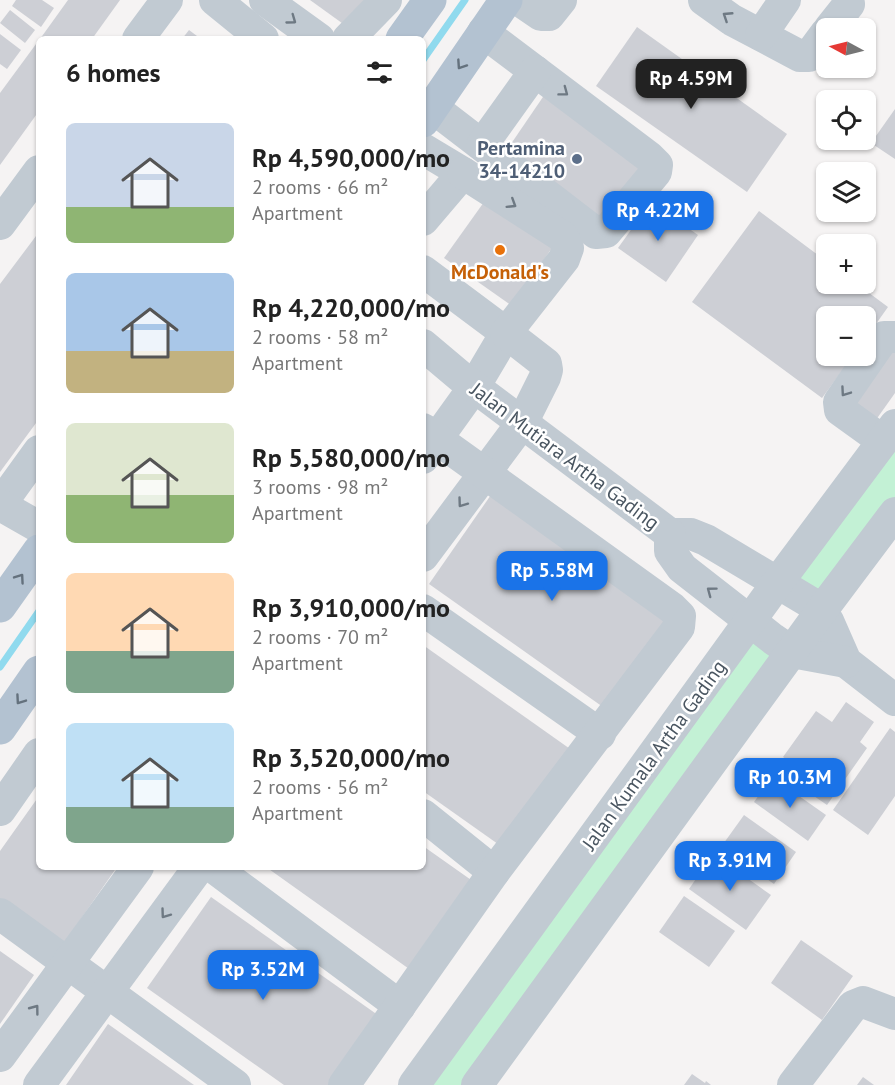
<!DOCTYPE html>
<html lang="en">
<head>
<meta charset="utf-8">
<style>
	body { margin:0; font-family:"PT Sans",sans-serif; background:#f6f6f6; color:#222; height:100vh; display:flex; flex-direction:column; font-size:22px; white-space:nowrap }
	* { box-sizing:border-box; margin:0 }
	p { font-size:20px; color:#767676 }
	.icon { flex:none; width:33px; height:33px; fill:none; stroke:currentColor; stroke-width:2; stroke-linecap:round; stroke-linejoin:round }
	.map { position:relative; flex:1; overflow:hidden }
	.side { position:absolute; left:36px; top:36px; width:390px; height:834px; display:flex; flex-direction:column; background:#fff; border-radius:9px; box-shadow:0 2px 4px #0004 }
	.side>* { flex:none }
	.needle { width:39px; rotate:277deg }
	.buttons { position:absolute; left:816px; top:18px; display:grid; gap:12px }
	.buttons a { display:grid; place-items:center; width:60px; height:60px; border-radius:9px; background:#fff; box-shadow:0 2px 4px #0004; font-size:30px }
	.price { position:absolute; translate:-50% -51px; padding:0 14px; border-radius:12px; background:#1a73e8; color:#fff; font-size:20px; line-height:39px; filter:drop-shadow(0 2px 3px #0008) }
	.price::after { content:''; position:absolute; left:50%; top:36px; width:18px; height:14px; margin-left:-9px; background:inherit; clip-path:polygon(0 0,100% 0,50% 100%) }
	.price.on { background:#222; color:#fff }
	ul { padding:0; list-style:none }
	li { display:flex; align-items:center; gap:18px; height:150px; padding:0 30px }
	li span { display:grid; place-items:center; flex:none; width:168px; height:120px; border-radius:9px; color:#555 }
	li>.icon { margin-inline-start:auto }
	span .icon { width:72px; height:72px; fill:#fffc; stroke-width:1 }
	li b { font-size:26px }
	h2 { display:flex; justify-content:space-between; align-items:center; height:72px; padding:0 30px; font-size:26px }
	.map>svg:first-child { display:block }
</style>
</head>
<body>
<div class="map">
<svg width="895" height="1085" viewBox="0 0 895 1085">
	<rect width="100%" height="100%" fill="#f5f3f3"/>
	<g fill="#c3f1d5">
		<polygon points="895,423 895,513 822,610 778,582"/>
		<polygon points="750,621 797,653 480,1085 413,1085"/>
	</g>
	<g fill="none" stroke-linecap="round" stroke-linejoin="round">
		<g stroke="#90daee" stroke-width="7">
			<polyline points="423,60 465,0"/>
			<polyline points="0,667 39,611"/>
		</g>
	</g>
	<g fill="#cdcfd5">
		<polygon points="16,0 42,0 54,8 41,27 12,6"/>
		<polygon points="68,0 120,0 92,39 40,39"/>
		<polygon points="310,0 375,0 353,31"/>
		<polygon points="10,10 35,30 25,43 0,23"/>
		<polygon points="637,27 787,134 747,192 596,86"/>
		<polygon points="189,30 201,39 182,39"/>
		<polygon points="0,34 21,50 7,69 0,64"/>
		<polygon points="39,40 39,111 0,165 0,93"/>
		<polygon points="545,94 649,165 604,225 504,154"/>
		<polygon points="895,109 895,159 871,143"/>
		<polygon points="489,195 556,242 512,306 444,258"/>
		<polygon points="651,202 698,235 666,282 618,248"/>
		<polygon points="759,211 826,261 826,284 857,284 888,307 866,338 866,316 826,316 826,356 853,356 822,398 692,302"/>
		<polygon points="39,232 39,419 0,472 0,284"/>
		<polygon points="895,348 895,393 873,424 844,403"/>
		<polygon points="493,492 674,620 610,712 429,584"/>
		<polygon points="423,645 573,751 505,849 423,791"/>
		<polygon points="846,702 874,722 860,742 867,748 827,805 795,783 803,771 783,757 816,711 832,722"/>
		<polygon points="890,728 895,732 895,796 868,835 833,810"/>
		<polygon points="772,777 826,815 808,841 754,802"/>
		<polygon points="39,796 39,867 117,867 64,943 0,898 0,851"/>
		<polygon points="744,815 796,852 774,884 721,847"/>
		<polygon points="423,846 474,882 412,971 266,867 423,867"/>
		<polygon points="713,854 771,895 746,930 689,889"/>
		<polygon points="684,896 735,931 709,967 659,932"/>
		<polygon points="211,897 382,1018 335,1085 284,1085 147,988"/>
		<polygon points="801,940 853,976 822,1020 771,983"/>
		<polygon points="0,951 34,975 0,1024"/>
		<polygon points="108,1024 194,1085 66,1085"/>
		<polygon points="692,1074 705,1083 706,1081 711,1085 684,1085"/>
		<polygon points="863,1077 874,1085 857,1085"/>
	</g>
	<g fill="none" stroke-linecap="round" stroke-linejoin="round">
		<g stroke="#c1cad2" stroke-width="32">
			<polyline points="215,0 263,39"/>
			<polyline points="265,0 319,39"/>
			<polyline points="519,0 541,15 549,15 561,0"/>
			<polyline points="704,0 732,20 800,56 809,56 826,33"/>
			<polyline points="830,28 849,4 848,0"/>
			<polyline points="761,35 785,0"/>
			<polyline points="138,39 167,0"/>
			<polyline points="348,39 386,0"/>
			<polyline points="432,107 596,233 606,232 656,172 657,165 649,157 483,32"/>
			<polyline points="482,145 535,71"/>
			<polyline points="423,149 463,173 423,220"/>
			<polyline points="0,224 39,171"/>
			<polyline points="423,271 506,333 474,387 423,458"/>
			<polyline points="423,345 461,377 670,534 691,534 706,540 818,607 828,621 846,662 895,700"/>
			<polyline points="883,441 840,410 839,402 884,337 895,337"/>
			<polyline points="0,505 39,451"/>
			<polyline points="0,505 39,527"/>
			<polyline points="670,534 670,551 682,568 773,639 792,652 846,662"/>
			<polyline points="423,556 522,423 545,377 547,370 546,364 506,333 564,259 568,248 563,237 463,173"/>
			<polyline points="423,610 600,734"/>
			<polyline points="0,810 39,754"/>
			<polyline points="423,815 494,872"/>
			<polyline points="213,867 400,1006"/>
			<polyline points="0,914 235,1085"/>
			<polyline points="0,1056 138,867"/>
			<polyline points="39,1085 199,867"/>
			<polyline points="344,1085 494,872 679,627 680,616 672,608 423,429"/>
			<polyline points="414,1085 778,582 895,425"/>
			<polyline points="477,1085 822,610 895,513"/>
			<polyline points="793,1085 853,1006 863,1002 895,1014"/>
		</g>
		<g stroke="#b3c2d1" stroke-width="33">
			<polyline points="402,39 430,0"/>
			<polyline points="423,121 506,0"/>
			<polyline points="0,606 39,551"/>
			<polyline points="0,728 39,672"/>
		</g>
	</g>
	<defs><path id="oneway-chevron" d="M-2-3.5L2.5 0L-2 3.5" fill="none" stroke-width="1.6" stroke-linecap="round" stroke-linejoin="round" transform="scale(1.5)"/></defs>
	<g stroke="#6e7983">
		<use href="#oneway-chevron" transform="translate(727 16) rotate(-147)"/>
		<use href="#oneway-chevron" transform="translate(292 20) rotate(36)"/>
		<use href="#oneway-chevron" transform="translate(564 92) rotate(37)"/>
		<use href="#oneway-chevron" transform="translate(512 204) rotate(32)"/>
		<use href="#oneway-chevron" transform="translate(845 392) rotate(125)"/>
		<use href="#oneway-chevron" transform="translate(462 503) rotate(126)"/>
		<use href="#oneway-chevron" transform="translate(711 591) rotate(-143)"/>
		<use href="#oneway-chevron" transform="translate(165 914) rotate(126)"/>
		<use href="#oneway-chevron" transform="translate(35 1009) rotate(-53)"/>
	</g>
	<g stroke="#64717d">
		<use href="#oneway-chevron" transform="translate(461 65) rotate(124)"/>
		<use href="#oneway-chevron" transform="translate(20 578) rotate(-55)"/>
		<use href="#oneway-chevron" transform="translate(20 700) rotate(125)"/>
	</g>
	<circle fill="#5c6f8a" stroke="#fff" stroke-width="2" cx="577" cy="159" r="6"/>
	<circle fill="#e8710a" stroke="#fff" stroke-width="2" cx="500" cy="250" r="6"/>
	<g text-anchor="middle" stroke-width="5" stroke-linejoin="round" paint-order="stroke">
		<g font-size="20" font-weight="bold" fill="#4e5e75" stroke="#fff" text-anchor="end">
			<text x="565" y="155">Pertamina<tspan x="565" dy="23">34-14210</tspan></text>
		</g>
		<g font-size="20" font-weight="bold" fill="#c56008" stroke="#fff">
			<text x="500" y="279">McDonald's</text>
		</g>
		<g font-size="20" fill="#4a5661" stroke="#fff">
			<text transform="translate(565 456) rotate(37)" y="7">Jalan Mutiara Artha Gading</text>
			<text transform="translate(654 755) rotate(-54)" y="7">Jalan Kumala Artha Gading</text>
		</g>
	</g>
</svg>
<div class="buttons">
<a><svg class="needle" viewBox="-14 -14 28 28"><path d="M0-13l5 13h-10z" fill="#e53935"/><path d="M0 13l5-13h-10z" fill="#767676"/></svg></a>
<a><svg class="icon" aria-label="locate" viewBox="0 0 24 24"><circle cx="12" cy="12" r="6"/><path d="M12 2v4M12 18v4M2 12h4M18 12h4"/></svg></a>
<a><svg class="icon" aria-label="layers" viewBox="0 0 24 24"><path d="M12 4l9 5-9 5-9-5zM3 14l9 5 9-5"/></svg></a>
<a>+</a>
<a>−</a>
</div>
<b class="price on" style="left:691px;top:110px">Rp 4.59M</b>
<b class="price" style="left:658px;top:242px">Rp 4.22M</b>
<b class="price" style="left:552px;top:602px">Rp 5.58M</b>
<b class="price" style="left:790px;top:809px">Rp 10.3M</b>
<b class="price" style="left:730px;top:892px">Rp 3.91M</b>
<b class="price" style="left:263px;top:1001px">Rp 3.52M</b>
<section class="side">
<h2>6 homes<svg class="icon" aria-label="filters" viewBox="0 0 24 24"><path d="M4 7h16M4 17h16"/><circle cx="9" cy="7" r="2"/><circle cx="15" cy="17" r="2"/></svg></h2>
<ul>
<li><span style="background:linear-gradient(#c9d6e8 70%,#8fb573 0)"><svg class="icon" aria-label="home" viewBox="0 0 24 24"><path d="M3 11l9-7 9 7M6 9v11h12V9"/></svg></span><div><b>Rp 4,590,000/mo</b><p>2 rooms · 66 m²</p><p>Apartment</p></div></li>
<li><span style="background:linear-gradient(#a9c7e8 65%,#c2b280 0)"><svg class="icon" aria-label="home" viewBox="0 0 24 24"><path d="M3 11l9-7 9 7M6 9v11h12V9"/></svg></span><div><b>Rp 4,220,000/mo</b><p>2 rooms · 58 m²</p><p>Apartment</p></div></li>
<li><span style="background:linear-gradient(#dfe7d0 60%,#8fb573 0)"><svg class="icon" aria-label="home" viewBox="0 0 24 24"><path d="M3 11l9-7 9 7M6 9v11h12V9"/></svg></span><div><b>Rp 5,580,000/mo</b><p>3 rooms · 98 m²</p><p>Apartment</p></div></li>
<li><span style="background:linear-gradient(#ffd9b3 65%,#7fa58c 0)"><svg class="icon" aria-label="home" viewBox="0 0 24 24"><path d="M3 11l9-7 9 7M6 9v11h12V9"/></svg></span><div><b>Rp 3,910,000/mo</b><p>2 rooms · 70 m²</p><p>Apartment</p></div></li>
<li><span style="background:linear-gradient(#bfe0f5 70%,#7fa58c 0)"><svg class="icon" aria-label="home" viewBox="0 0 24 24"><path d="M3 11l9-7 9 7M6 9v11h12V9"/></svg></span><div><b>Rp 3,520,000/mo</b><p>2 rooms · 56 m²</p><p>Apartment</p></div></li>
</ul>
</section>
</div>
</body>
</html>
